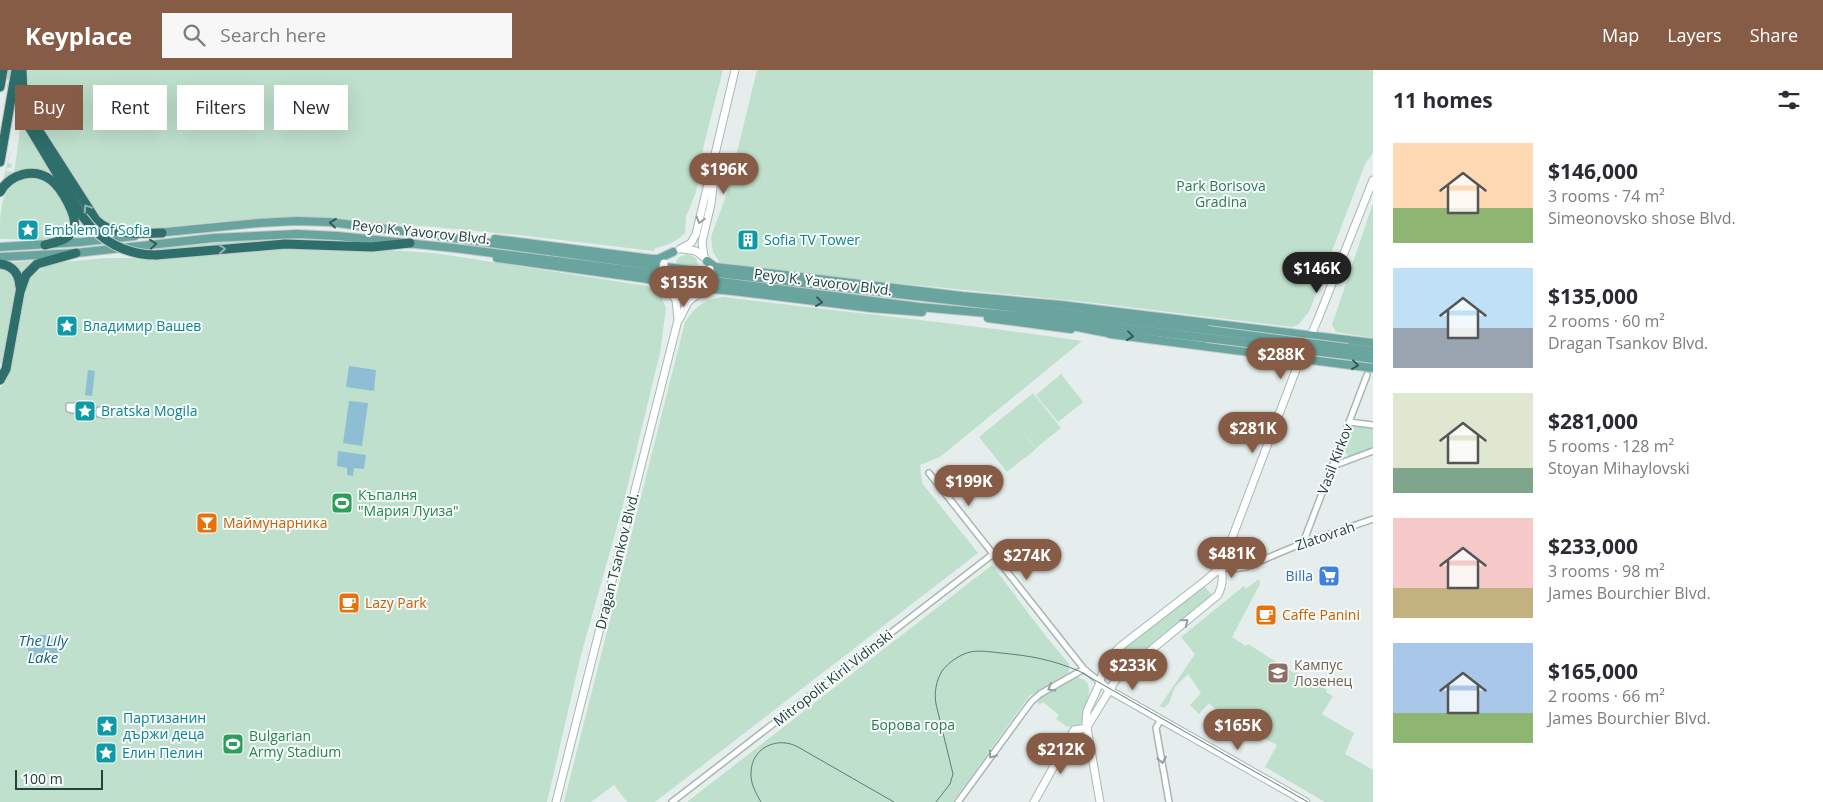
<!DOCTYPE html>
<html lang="en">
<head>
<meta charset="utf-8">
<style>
	body { margin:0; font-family:"Open Sans",sans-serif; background:#f7f7f7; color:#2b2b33; height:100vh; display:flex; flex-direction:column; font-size:19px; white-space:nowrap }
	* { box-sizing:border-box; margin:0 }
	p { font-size:16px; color:#7c7c81 }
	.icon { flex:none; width:28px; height:28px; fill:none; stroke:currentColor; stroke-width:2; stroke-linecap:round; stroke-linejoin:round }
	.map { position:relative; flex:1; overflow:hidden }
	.details { display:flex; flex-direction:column; background:#fff; width:450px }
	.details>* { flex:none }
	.banner { position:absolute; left:15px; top:15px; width:475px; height:45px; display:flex; gap:10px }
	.scale { position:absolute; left:15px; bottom:12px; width:88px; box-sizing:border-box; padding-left:5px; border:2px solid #23413e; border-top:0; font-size:14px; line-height:18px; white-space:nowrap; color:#23413e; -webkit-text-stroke:4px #f6fbf9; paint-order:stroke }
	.price { position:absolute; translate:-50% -42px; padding:0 11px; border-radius:18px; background:#865c46; color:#fff; font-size:16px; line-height:32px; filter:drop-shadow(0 1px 2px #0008) }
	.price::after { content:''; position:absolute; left:50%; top:30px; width:15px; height:11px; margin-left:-8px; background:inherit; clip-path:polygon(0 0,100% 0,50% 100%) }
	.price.active { background:#222; color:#fff }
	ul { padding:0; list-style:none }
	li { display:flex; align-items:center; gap:15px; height:125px; padding:0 20px }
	li span { display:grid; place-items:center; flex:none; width:140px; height:100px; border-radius:0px; color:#555 }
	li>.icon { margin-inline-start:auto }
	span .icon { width:60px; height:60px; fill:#fffc; stroke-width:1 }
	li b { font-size:21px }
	h2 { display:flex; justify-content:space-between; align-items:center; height:60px; padding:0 20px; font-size:21px }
	.tag { padding:0 18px; border-radius:0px; background:#fff; box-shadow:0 5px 20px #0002; font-size:18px; line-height:45px }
	.tag.active { background:#865c46; color:#fff }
	header { display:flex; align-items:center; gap:30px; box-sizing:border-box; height:70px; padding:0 25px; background:#865c46; color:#fff }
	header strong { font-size:24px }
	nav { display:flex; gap:28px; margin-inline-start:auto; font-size:18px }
	.search { width:350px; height:45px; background:#f7f7f7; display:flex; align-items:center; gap:12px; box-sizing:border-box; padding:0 18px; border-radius:0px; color:#7c7c81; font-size:19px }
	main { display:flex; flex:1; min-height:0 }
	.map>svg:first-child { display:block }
</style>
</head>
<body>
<header>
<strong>Keyplace</strong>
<div class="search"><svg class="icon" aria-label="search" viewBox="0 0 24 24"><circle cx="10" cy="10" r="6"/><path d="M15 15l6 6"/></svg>Search here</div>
<nav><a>Map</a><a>Layers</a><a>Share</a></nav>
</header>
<main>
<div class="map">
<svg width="1373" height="732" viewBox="0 0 1373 732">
	<rect width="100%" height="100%" fill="#e5eeec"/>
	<g fill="#bee0cc">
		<path d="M26 0H723L704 74 696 122 686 147 685 163C680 170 664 177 655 178L654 181 519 165 435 157 290 147 205 153 139 160 119 159 98 148 33 44 29 33Z"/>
		<polygon points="757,0 1373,0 1373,83 1365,94 1309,242 1299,254 1292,257 1087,232 785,202 720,193 713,182 711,167 727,123"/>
		<polygon points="19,18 25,42 20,44 15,43"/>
		<polygon points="20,49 88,159 94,166 72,168 76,162 54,108 10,105 3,110 11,78 8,93 12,94 11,98 7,98 6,101 14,102 19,69"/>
		<path d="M35 107C39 108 43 109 46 111 57 119 81 154 66 164 54 173 15 169 0 169 0 138 0 109 35 107Z"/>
		<polygon points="1373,133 1373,268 1336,262 1332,255"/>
		<polygon points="269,168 300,168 335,172 270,172 163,182 152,180 177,176"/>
		<polygon points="294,178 387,180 434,183 647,216 661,226 666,238 660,283 623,435 581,585 547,732 0,732 0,318 5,313 9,301 24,223 29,208 45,196 53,193 106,188 158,188 235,181"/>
		<polygon points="688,184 696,188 699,198 675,194 679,187"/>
		<polygon points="31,191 32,193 22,204 12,192"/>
		<polygon points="0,198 9,200 16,210 16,217 4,286 0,295"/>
		<polygon points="672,210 696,213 691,221 683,224 674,220"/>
		<path d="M724 227C843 242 963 253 1082 271L940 387 920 395 922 413 978 483 655 732H627L614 715 591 732H564L685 252C697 235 703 230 724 227Z"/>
		<polygon points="1061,304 1083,332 1058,352 1036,325"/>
		<polygon points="1033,323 1061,358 1036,378 1014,351 1036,379 1007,402 979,367"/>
		<polygon points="1351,355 1373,359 1373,379 1350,388 1343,379"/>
		<polygon points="992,495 1045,565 1069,594 1069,604 1029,626 953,732 687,732"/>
		<polygon points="1259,509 1260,514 1232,567 1246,576 1248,574 1294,603 1296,602 1327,620 1326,622 1333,626 1322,644 1354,663 1345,684 1373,700 1373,732 1325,732 1265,697 1277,675 1251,662 1243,673 1223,662 1228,652 1209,633 1199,644 1190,635 1201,623 1188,604 1175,617 1169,633 1164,638 1160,636 1195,584 1181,567 1244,516 1246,519"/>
		<polygon points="1204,516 1212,525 1206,531 1164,563 1117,603 1107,600 1111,591 1118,583"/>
		<path d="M1076 607C1096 611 1088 626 1085 639 1084 643 1085 651 1081 654 1078 657 1070 657 1066 656L1056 649 1059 645 1043 632 1039 635 1037 629Z"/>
	</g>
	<g fill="#8dbed4">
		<polygon points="349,296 376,300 374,321 346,317"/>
		<polygon points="88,300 95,301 92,326 85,325"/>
		<polygon points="349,331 368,333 362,376 343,373"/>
		<polygon points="338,381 366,385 364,399 354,398 353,406 347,405 347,398 337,396"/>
		<circle cx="43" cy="580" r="15"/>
	</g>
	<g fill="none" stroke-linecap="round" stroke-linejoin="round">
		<polyline stroke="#becbc9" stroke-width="9" stroke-dasharray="9 4.5" stroke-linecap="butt" points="7,0 16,31 23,47"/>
		<g stroke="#a7b7b4" stroke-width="8">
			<g id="street">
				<polygon points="69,336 74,336 73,340 69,339"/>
				<polygon points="99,340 104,341 104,345 99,344"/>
				<polyline points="1349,352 1373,355"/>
				<polyline points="1333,396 1373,381"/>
				<polyline points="929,403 1084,599 1100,612"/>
				<polyline points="1303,473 1367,305"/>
				<polyline points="1221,497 1234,499 1246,497 1303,473 1373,449"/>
				<polyline points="1161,649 1156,658 1169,732"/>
				<polyline points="672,732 993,484"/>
				<polyline points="958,732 1031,632 1040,624 1084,599"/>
			</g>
		</g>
		<g stroke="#a3bbb6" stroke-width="9">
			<g id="secondary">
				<polyline points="680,179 691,173 696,164 735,0"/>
				<polyline points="683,179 696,181 705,188"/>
				<polyline points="704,187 702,172 711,134 716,92"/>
				<path d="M672 223C682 230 693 229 703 221"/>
				<polyline points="680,248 688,232 695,226"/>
				<polyline points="1100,612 1109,620 1306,732"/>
				<path d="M1087 657 1117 608 1218 525C1223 515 1223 508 1221 497"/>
				<polyline points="556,732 678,250 676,230 670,221"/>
				<polyline points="1034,732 1074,660 1087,658"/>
				<polyline points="1100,732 1086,652 1087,641 1099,615 1106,591 1121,576 1205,511 1221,497 1297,297 1318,249 1373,110"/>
			</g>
		</g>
		<g stroke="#c1cac9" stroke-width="10">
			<g id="primary">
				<polyline points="156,163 259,153 296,151 329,152 410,162 657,196 1208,260"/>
				<polyline points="495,169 652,189 658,189 673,182"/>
				<polyline points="0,177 81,172 135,166"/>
				<polyline points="0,187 76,183 213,168 297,164 338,166 454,178 919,237 1022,246 1207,268"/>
				<polyline points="497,188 648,209 660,212 665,216"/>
				<polyline points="707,191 715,197 742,200 962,226 1061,235 1373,273"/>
				<polyline points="700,223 712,219 733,221 871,238 922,242"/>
				<polyline points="988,248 1071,259"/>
				<polyline points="1067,255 1113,264"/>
				<polyline points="1110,264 1373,298"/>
				<polyline points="1348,278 1373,281"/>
				<polyline points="1346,285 1373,289"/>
			</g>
		</g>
		<g stroke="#c1cac9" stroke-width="11">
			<g id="highway">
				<path d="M22 0C22 16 24 32 30 47L96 150C114 167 139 163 162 163"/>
				<polyline points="0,17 3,0"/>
				<polyline points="23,47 83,147"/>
				<polyline points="0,92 16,0"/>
				<path d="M0 122C10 104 34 97 51 110 61 118 80 148 73 161 67 171 55 172 45 175"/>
				<polyline points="156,185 285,174 372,177 410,173"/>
				<path d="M0 194C14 196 19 204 20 217"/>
				<polyline points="0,310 6,299 20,222 26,205 37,194 76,183"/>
			</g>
		</g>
		<use href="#street" stroke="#fff" stroke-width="5"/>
		<use href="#secondary" stroke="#fff" stroke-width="7"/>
		<use href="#primary" stroke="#69a59e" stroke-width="8"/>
		<use href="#highway" stroke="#2e6e6b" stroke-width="9"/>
		<g stroke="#5e7c79" stroke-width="1">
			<path d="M761 732C756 723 750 713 751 702 752 677 778 666 798 677L894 732"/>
			<path d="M936 732 950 714 953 704 936 634C934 623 936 611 942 601 949 592 959 585 970 582 980 580 991 582 1001 583 1031 586 1050 589 1079 601L1308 732"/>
		</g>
		<g stroke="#a3bbb6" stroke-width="9" stroke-linecap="butt">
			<g id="secondary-bridge">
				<polyline points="662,208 664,193"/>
				<polyline points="708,214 710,199"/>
			</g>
		</g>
		<g stroke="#c1cac9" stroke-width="10" stroke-linecap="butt">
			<g id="primary-bridge">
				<polyline points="1208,260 1348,278"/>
				<polyline points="1207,268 1346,285"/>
			</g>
		</g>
		<g stroke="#c1cac9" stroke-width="11" stroke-linecap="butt">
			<path id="highway-bridge" d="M83 147C100 171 126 185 156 185"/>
		</g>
		<use href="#secondary-bridge" stroke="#fff" stroke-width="7"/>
		<use href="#primary-bridge" stroke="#69a59e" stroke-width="8"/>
		<use href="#highway-bridge" stroke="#2e6e6b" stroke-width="9"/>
	</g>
	<defs><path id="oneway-chevron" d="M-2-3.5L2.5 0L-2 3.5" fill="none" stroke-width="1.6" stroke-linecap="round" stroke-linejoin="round" transform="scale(1.25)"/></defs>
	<g stroke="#92b4b2">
		<use href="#oneway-chevron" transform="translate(87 138) rotate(-123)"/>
		<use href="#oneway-chevron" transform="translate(222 179) rotate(-5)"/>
	</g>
	<g stroke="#91a09e">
		<use href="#oneway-chevron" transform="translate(700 150) rotate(105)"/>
		<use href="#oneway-chevron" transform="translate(1185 552) rotate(-39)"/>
		<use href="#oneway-chevron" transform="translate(1051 618) rotate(150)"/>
		<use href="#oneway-chevron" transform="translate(992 685) rotate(126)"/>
		<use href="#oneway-chevron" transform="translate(1162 690) rotate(80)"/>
	</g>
	<g stroke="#345a56">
		<use href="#oneway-chevron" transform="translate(333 153) rotate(-174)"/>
		<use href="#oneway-chevron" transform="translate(153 174) rotate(-6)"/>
		<use href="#oneway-chevron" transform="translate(819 232) rotate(7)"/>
		<use href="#oneway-chevron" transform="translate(1130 266) rotate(7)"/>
		<use href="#oneway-chevron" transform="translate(1355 295) rotate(7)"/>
	</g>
	<defs>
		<g id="sight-square" transform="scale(1.125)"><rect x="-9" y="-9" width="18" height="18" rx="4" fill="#0f9aa8" stroke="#f6fbf9"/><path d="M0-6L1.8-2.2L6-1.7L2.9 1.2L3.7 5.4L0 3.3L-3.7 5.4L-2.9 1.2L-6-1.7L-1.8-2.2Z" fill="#fff"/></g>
		<g id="building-square" transform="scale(1.125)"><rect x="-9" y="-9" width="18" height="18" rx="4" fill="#0f9aa8" stroke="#f6fbf9"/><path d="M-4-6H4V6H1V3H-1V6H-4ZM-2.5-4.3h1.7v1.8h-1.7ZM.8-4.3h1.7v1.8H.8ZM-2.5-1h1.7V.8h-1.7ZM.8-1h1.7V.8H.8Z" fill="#fff"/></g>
		<g id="stadium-square" transform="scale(1.125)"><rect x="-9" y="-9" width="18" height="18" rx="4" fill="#2e9e5b" stroke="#f6fbf9"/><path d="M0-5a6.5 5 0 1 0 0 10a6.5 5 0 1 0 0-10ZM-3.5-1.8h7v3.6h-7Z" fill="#fff"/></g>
		<g id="bar-square" transform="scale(1.125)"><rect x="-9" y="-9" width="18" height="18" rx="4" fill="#e8710a" stroke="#f6fbf9"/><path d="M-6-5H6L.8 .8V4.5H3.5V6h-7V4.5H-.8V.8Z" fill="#fff"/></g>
		<g id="supermarket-square" transform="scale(1.125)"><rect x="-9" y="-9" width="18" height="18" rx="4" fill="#3f7fe0" stroke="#f6fbf9"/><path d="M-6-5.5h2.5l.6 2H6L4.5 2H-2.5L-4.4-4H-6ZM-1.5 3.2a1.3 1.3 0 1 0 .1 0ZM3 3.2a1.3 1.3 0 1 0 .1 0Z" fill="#fff"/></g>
		<g id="cafe-square" transform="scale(1.125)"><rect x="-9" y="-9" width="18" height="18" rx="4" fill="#e8710a" stroke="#f6fbf9"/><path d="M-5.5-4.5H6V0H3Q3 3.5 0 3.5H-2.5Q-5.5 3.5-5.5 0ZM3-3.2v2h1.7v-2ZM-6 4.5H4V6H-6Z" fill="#fff"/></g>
		<g id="university-square" transform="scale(1.125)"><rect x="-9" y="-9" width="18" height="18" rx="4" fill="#8d6e63" stroke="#f6fbf9"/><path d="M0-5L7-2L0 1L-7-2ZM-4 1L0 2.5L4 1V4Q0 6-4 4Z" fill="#fff"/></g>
	</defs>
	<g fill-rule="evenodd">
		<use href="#sight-square" x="28" y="160"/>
		<use href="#building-square" x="748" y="170"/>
		<use href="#sight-square" x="67" y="256"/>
		<use href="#sight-square" x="85" y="341"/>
		<use href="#stadium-square" x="342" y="433"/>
		<use href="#bar-square" x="207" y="453"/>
		<use href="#supermarket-square" x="1329" y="506"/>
		<use href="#cafe-square" x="349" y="533"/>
		<use href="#cafe-square" x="1266" y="545"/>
		<use href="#university-square" x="1278" y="603"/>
		<use href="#sight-square" x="107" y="656"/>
		<use href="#stadium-square" x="233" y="674"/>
		<use href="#sight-square" x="106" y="683"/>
	</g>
	<g text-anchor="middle" stroke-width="4" stroke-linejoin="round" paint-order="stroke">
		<g font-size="14" fill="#2c7956" stroke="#f6fbf9">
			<text x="1221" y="121">Park Borisova<tspan x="1221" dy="16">Gradina</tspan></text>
			<text x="913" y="660">Борова гора</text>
		</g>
		<g font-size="14" fill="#0d838f" stroke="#f6fbf9" text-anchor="start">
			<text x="44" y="165">Emblem of Sofia</text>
			<text x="764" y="175">Sofia TV Tower</text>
			<text x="83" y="261">Владимир Вашев</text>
			<text x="101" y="346">Bratska Mogila</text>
			<text x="123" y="653">Партизанин<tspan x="123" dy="16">държи деца</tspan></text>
			<text x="122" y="688">Елин Пелин</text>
		</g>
		<g font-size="14" fill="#23413e" stroke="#f6fbf9">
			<text transform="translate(421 162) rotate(6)" y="5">Peyo K. Yavorov Blvd.</text>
			<text transform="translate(823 212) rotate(7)" y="5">Peyo K. Yavorov Blvd.</text>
			<text transform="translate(1335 389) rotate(-69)" y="5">Vasil Kirkov</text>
			<text transform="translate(1325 466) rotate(-19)" y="5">Zlatovrah</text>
			<text transform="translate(617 491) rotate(-76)" y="5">Dragan Tsankov Blvd.</text>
			<text transform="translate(833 608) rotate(-38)" y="5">Mitropolit Kiril Vidinski</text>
		</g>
		<g font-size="14" fill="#27864d" stroke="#f6fbf9" text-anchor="start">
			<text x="358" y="430">Къпалня<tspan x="358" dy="16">"Мария Луиза"</tspan></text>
			<text x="249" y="671">Bulgarian<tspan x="249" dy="16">Army Stadium</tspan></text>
		</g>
		<g font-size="14" fill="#c56008" stroke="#f6fbf9" text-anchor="start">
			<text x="223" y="458">Маймунарника</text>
			<text x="365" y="538">Lazy Park</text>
			<text x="1282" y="550">Caffe Panini</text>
		</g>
		<g font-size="14" fill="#366cbe" stroke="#f6fbf9" text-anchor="end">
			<text x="1313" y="511">Billa</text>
		</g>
		<g font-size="14" fill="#785e54" stroke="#f6fbf9" text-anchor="start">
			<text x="1294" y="600">Кампус<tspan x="1294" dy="16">Лозенец</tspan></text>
		</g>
		<g font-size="15" font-style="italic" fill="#1b5f7f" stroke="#f6fbf9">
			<text x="43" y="576">The Lily<tspan x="43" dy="17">Lake</tspan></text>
		</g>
	</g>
</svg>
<div class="scale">100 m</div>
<b class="price" style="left:724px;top:125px">$196K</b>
<b class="price active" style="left:1317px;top:224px">$146K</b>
<b class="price" style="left:684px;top:238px">$135K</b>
<b class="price" style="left:1281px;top:310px">$288K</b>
<b class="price" style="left:1253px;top:384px">$281K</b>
<b class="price" style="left:969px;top:437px">$199K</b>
<b class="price" style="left:1232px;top:509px">$481K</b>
<b class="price" style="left:1027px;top:511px">$274K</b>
<b class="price" style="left:1133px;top:621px">$233K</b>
<b class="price" style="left:1238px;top:681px">$165K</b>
<b class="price" style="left:1061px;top:705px">$212K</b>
<div class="banner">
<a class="tag active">Buy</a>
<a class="tag">Rent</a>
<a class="tag">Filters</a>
<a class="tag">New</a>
</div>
</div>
<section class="details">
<h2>11 homes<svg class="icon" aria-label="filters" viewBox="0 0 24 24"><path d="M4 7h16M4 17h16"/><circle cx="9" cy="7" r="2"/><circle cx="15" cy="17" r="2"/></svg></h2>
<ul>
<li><span style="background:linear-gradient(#ffd9b3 65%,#8fb573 0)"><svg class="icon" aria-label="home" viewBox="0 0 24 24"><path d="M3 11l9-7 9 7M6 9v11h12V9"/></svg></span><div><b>$146,000</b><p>3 rooms · 74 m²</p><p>Simeonovsko shose Blvd.</p></div></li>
<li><span style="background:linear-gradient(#bfe0f5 60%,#9aa5b1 0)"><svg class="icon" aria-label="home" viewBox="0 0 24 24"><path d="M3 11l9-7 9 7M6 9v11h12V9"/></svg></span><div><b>$135,000</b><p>2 rooms · 60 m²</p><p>Dragan Tsankov Blvd.</p></div></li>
<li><span style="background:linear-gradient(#dfe7d0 75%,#7fa58c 0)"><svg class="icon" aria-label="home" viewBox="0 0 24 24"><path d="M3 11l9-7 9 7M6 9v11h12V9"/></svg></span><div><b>$281,000</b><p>5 rooms · 128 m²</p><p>Stoyan Mihaylovski</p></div></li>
<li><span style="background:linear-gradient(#f6c9c9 70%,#c2b280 0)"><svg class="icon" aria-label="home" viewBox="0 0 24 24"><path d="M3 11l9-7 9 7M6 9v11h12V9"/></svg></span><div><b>$233,000</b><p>3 rooms · 98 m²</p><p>James Bourchier Blvd.</p></div></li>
<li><span style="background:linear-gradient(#a9c7e8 70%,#8fb573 0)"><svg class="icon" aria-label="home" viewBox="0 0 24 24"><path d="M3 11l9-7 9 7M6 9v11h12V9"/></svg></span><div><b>$165,000</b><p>2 rooms · 66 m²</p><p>James Bourchier Blvd.</p></div></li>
</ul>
</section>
</main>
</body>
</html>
